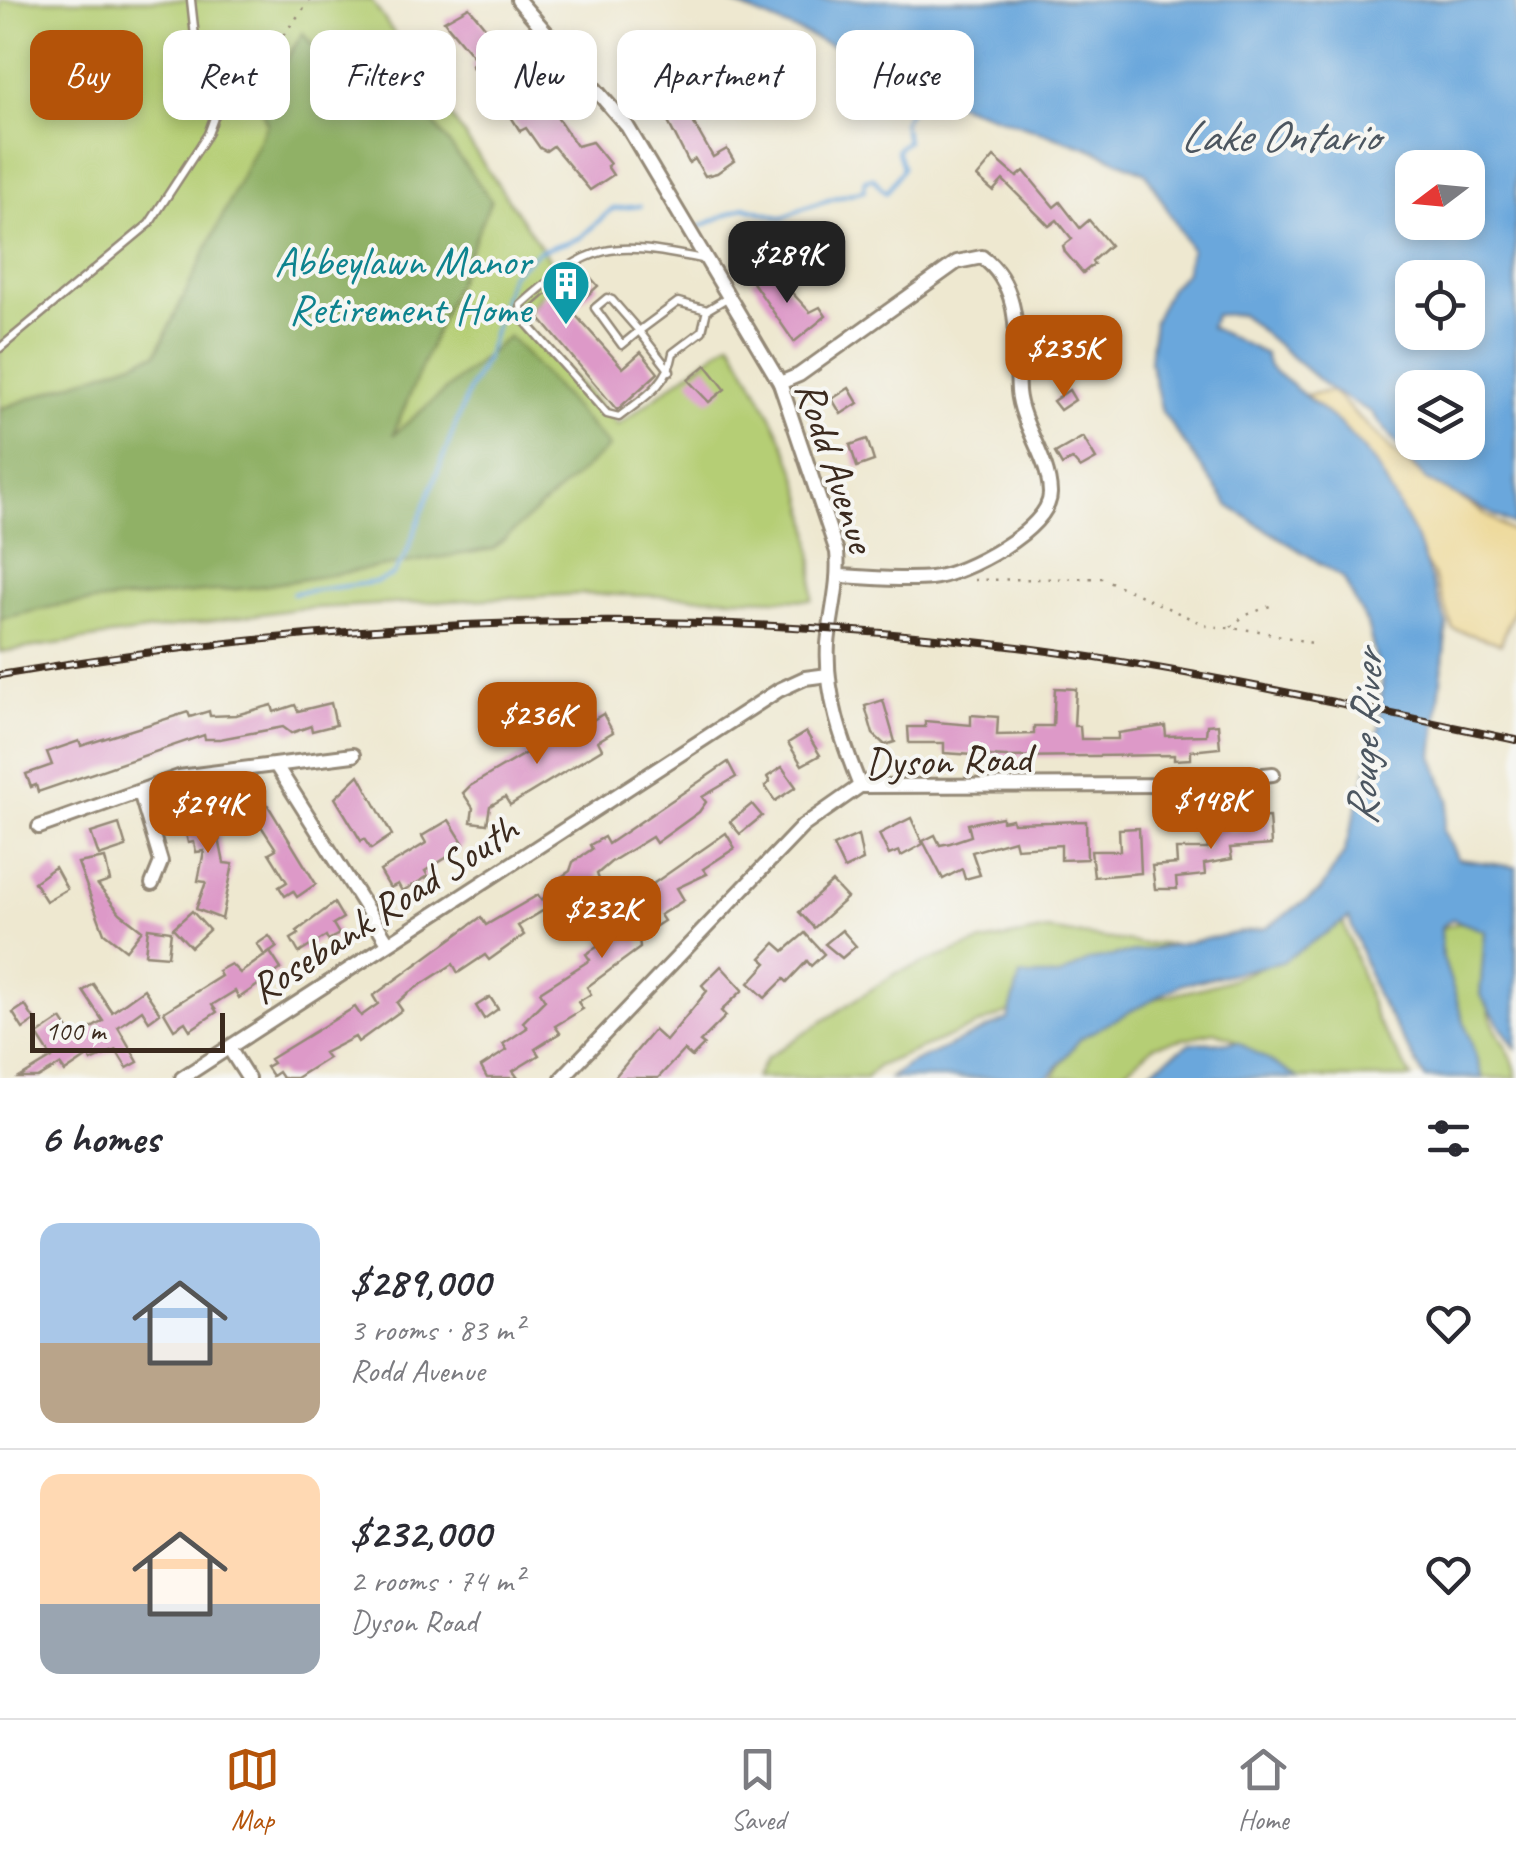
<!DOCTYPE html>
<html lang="en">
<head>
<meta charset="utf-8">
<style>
	body { margin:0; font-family:Caveat,sans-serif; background:#f7f7f7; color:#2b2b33; height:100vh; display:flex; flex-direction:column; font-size:38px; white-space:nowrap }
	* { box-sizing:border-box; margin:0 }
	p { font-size:32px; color:#7c7c81 }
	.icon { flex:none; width:55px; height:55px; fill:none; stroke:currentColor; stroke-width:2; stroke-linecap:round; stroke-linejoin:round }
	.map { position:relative; height:1078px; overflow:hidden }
	.drawer { display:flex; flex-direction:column; background:#fff; flex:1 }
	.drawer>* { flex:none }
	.banner { position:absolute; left:30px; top:30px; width:1000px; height:90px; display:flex; gap:20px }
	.needle { width:65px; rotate:254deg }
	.fabs { position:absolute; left:1395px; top:150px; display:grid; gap:20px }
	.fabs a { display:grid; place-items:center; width:90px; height:90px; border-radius:20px; background:#fff; box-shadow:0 5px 15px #0003; font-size:50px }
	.scale { position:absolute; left:30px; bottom:25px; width:195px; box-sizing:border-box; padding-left:10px; border:5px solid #3b2a1e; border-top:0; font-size:28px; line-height:35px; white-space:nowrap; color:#3b2a1e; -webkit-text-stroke:8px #f6f6f2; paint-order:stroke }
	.price { position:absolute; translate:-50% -85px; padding:0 22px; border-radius:20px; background:#b45309; color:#fff; font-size:32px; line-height:65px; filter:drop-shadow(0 2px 5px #0008) }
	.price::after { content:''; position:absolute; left:50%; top:60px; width:30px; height:22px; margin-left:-15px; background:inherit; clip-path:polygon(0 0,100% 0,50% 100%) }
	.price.active { background:#222; color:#fff }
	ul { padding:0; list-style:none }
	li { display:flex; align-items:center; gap:30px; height:250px; padding:0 40px }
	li+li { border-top:2px solid #e1e1e2 }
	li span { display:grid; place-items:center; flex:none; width:280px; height:200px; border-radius:20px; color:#555 }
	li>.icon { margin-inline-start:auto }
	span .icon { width:120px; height:120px; fill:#fffc; stroke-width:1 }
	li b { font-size:42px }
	h2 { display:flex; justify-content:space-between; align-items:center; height:120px; padding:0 40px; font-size:42px }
	.pill { padding:0 35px; border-radius:20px; background:#fff; box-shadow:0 5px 15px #0003; font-size:35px; line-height:90px }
	.pill.active { background:#b45309; color:#fff }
	.menu { display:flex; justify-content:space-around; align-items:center; height:140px; border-top:2px solid #e1e1e2; background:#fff; font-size:28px; color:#7c7c81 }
	.menu a { display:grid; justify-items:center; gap:5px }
	.menu .active { color:#b45309 }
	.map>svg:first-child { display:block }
</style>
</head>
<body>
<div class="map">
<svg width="1516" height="1078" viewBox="0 0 1516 1078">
	<rect width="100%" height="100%" fill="#f6f6f2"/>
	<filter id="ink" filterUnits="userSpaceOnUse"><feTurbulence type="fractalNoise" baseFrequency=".01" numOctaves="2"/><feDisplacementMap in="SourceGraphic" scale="20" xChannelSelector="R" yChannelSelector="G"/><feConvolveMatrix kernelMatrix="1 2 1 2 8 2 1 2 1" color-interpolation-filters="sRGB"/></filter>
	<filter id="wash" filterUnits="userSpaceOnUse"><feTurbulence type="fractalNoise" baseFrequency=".0048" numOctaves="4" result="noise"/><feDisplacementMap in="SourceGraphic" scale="40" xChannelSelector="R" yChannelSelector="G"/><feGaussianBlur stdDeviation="2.25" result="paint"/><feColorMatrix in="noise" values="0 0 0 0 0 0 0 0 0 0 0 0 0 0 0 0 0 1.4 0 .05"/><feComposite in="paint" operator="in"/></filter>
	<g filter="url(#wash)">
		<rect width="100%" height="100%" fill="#eee8d0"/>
		<g fill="#b5ce74" stroke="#787c49" stroke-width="2.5">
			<path d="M0 0H371L558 272 521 322 618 425 731 341C780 433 820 492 812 600L580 594 296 609 0 652Z"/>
			<path d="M1341 916 1377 1021 1412 1078H1285L1230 1037 1215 1032 1155 1045 1117 1078H1053C1099 991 1155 1006 1235 978 1275 963 1308 942 1341 916Z"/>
			<path d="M1478 917 1495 919C1488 951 1481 989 1492 1021 1500 1042 1516 1056 1516 1078H1469L1429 932Z"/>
			<polygon points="1047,930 1138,943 1218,946 1041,999 878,1066 866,1078 755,1078 767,1058 896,973 978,943"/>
		</g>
		<polygon fill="#90b166" stroke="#666e42" stroke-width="2.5" points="303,33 342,84 389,63 491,200 393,435 509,336 609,447 493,549 249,588 60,605 0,619 0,409 156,354 267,124 259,102"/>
		<polygon fill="#eeda9e" stroke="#94825e" stroke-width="2.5" points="1332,391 1404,462 1516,534 1516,603 1501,644 1453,629 1432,572 1380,499 1287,398"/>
		<g fill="#6ba7dc" stroke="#53687d" stroke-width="2.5" fill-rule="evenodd">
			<path d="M724 0H1516V526L1426 480 1371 412 1332 391 1241 314 1215 315 1210 327 1265 354 1269 367 1339 423 1375 463 1416 537 1447 625 1433 756 1449 800 1443 830 1458 859 1516 867V1049L1480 995 1485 931 1452 919 1441 927 1442 955 1483 1078H1425L1376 994 1349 918 1282 962 1180 985 1081 1038 1048 1078H890L907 1065 1008 1019 1020 976H1059L1090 960 1266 928 1320 891 1344 853 1380 724 1382 682 1367 624 1343 578 1229 506 1162 412 1150 362 1154 321 1170 288 1185 273 1191 250 1146 173 1089 148 913 89 838 48ZM1412 168H1468V222H1412ZM1412 278H1468V332H1412ZM1412 388H1468V442H1412Z"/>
			<polygon points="1238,1042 1298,1078 1140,1078 1190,1043"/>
		</g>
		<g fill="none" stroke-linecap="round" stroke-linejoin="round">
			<g stroke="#6ba7dc" stroke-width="4">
				<path d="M699 227 744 207 782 218C810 204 834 198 864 190L865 180 873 178 886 193 903 168 897 149 907 141 903 123 919 89"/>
				<polyline points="293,593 377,582 393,575 405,557 469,390 486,358 511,274 539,251 580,238 612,209 640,206"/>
			</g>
		</g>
		<g id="blocks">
			<g fill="#dd99c8">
				<polygon points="469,7 519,69 536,101 543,97 577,146 592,142 610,164 607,166 613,175 590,190 553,146 546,151 540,148 526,128 520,131 505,107 501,110 471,65 477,61 444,21"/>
				<polygon points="661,64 683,97 680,99 713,157 727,149 734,161 717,173 705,176 695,159 689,163 668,122 652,100 646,104 632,84"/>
				<polygon points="994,157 1017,177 1024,171 1054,207 1060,202 1080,228 1089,220 1110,245 1092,261 1094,264 1083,273 1065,252 1063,246 1072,239 1057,220 1049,226 1003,180 993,191 977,177"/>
				<polygon points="770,269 810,312 820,307 826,316 794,342 752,281"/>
				<polygon points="584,270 598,286 571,310 623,368 641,352 658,373 617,410 531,308 570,274 577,277"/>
				<polygon points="706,365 725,389 709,402 688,380"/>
				<polygon points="849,388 858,403 841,414 832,399"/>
				<polygon points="1069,390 1075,400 1060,410 1053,401"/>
				<polygon points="1083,437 1096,459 1080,468 1072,459 1062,465 1055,453"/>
				<polygon points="867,439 874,461 857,467 850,445"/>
				<polygon points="1055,688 1076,689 1074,726 1080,726 1081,739 1118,739 1118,733 1165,726 1166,736 1206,735 1207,725 1218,724 1220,748 1191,751 1191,759 1174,760 1174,755 1005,757 944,753 944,743 909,743 908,727 925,727 925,721 971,725 971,715 998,717 997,735 1034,734 1034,726 1053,726"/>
				<polygon points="883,700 895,742 885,745 873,734 865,706"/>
				<polygon points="331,703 336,725 312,731 311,726 291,733 283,727 220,739 205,739 204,735 38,792 36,785 31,787 26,774 52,765 47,752 79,741 81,746 188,712 190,717 209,711 210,716 236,715 272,705 274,712 295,705 298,711"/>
				<polygon points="603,714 613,732 598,741 602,749 510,805 505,797 490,806 487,824 471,822 473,808 463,793 470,786 580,721 583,726"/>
				<polygon points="806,732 820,755 802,765 788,743"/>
				<polygon points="728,762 736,777 702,797 706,802 699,812 656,843 652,837 611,862 597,874 601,885 562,916 554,904 518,926 524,935 489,960 485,955 458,973 453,964 408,993 397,1003 402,1010 358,1042 355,1037 324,1053 328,1058 296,1078 282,1078 278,1072 272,1076 266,1067 273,1063 270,1059 355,1007 361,1016 378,1004 373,996 481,917 486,925 538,895 541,900 557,888 554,882 570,871 573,862 592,849 590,845 604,837 608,844"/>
				<polygon points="782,767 796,787 775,801 765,786 770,782 767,777"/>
				<polygon points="359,775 392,835 371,849 364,839 361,841 335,798"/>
				<polygon points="211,799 224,863 233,864 222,919 196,909 206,882 198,881 204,851 196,852 194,842 188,843 182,813 187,812 185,802"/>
				<polygon points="242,799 244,807 264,799 316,884 297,897 293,891 285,896 279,887 287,882 269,853 276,849 259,823 238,829 231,802"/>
				<polygon points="752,804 762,816 740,834 730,822"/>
				<polygon points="1002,817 1002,821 1012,819 1013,823 1086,821 1087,859 1061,860 1061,845 1016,848 1014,840 972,852 980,875 965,879 962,869 943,879 923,841 935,835 940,845 950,843 971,836 968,824"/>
				<polygon points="1269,817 1271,845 1230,848 1232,859 1204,864 1205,875 1176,878 1177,889 1155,889 1152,866 1177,864 1176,849 1208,849 1205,830 1228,824 1229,831 1254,827 1253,818"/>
				<polygon points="911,818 923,844 901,856 899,851 889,855 879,834"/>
				<polygon points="449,820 464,844 462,848 425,871 428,876 417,883 402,891 398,884 390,888 380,871 426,843 422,836"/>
				<polygon points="119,824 126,847 99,856 91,833"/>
				<polygon points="1139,828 1141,873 1094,877 1091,851 1120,851 1119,829"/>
				<polygon points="726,833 735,848 703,869 707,874 677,888 684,900 660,915 664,921 639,937 640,948 587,987 591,994 578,1002 583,1009 555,1026 560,1033 535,1049 539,1055 513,1071 518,1078 487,1078 481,1067 507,1050 503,1044 527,1028 523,1022 545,1000 540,992 590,960 586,954 611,938 607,931 631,916 624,904"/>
				<polygon points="858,835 863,860 844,869 833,846"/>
				<polygon points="105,858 110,881 98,885 120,913 142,930 126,950 104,933 78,863"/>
				<polygon points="55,867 67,889 46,901 34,882"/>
				<polygon points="832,882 847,898 814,928 799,912"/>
				<polygon points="334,903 343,918 333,924 339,934 328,940 326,936 299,953 291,939 299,934 297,931"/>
				<polygon points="192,911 209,930 191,947 173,928"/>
				<polygon points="148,928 171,931 168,956 145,954"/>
				<polygon points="842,930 856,946 842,958 825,944"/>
				<polygon points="805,933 824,954 811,966 807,961 787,982 784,979 765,998 749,983 767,963 761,958 775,943 784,951"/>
				<polygon points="269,936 277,947 265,956 257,944"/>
				<polygon points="270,952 281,969 239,998 235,991 212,1005 217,1012 190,1030 185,1022 174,1029 164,1012 221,976 218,971 231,964 240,973"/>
				<polygon points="721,966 743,990 721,1011 726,1016 700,1042 704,1045 692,1057 684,1050 658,1078 614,1078 654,1030 666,1041 707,991 702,985"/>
				<polygon points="93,984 112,1012 144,989 160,1013 149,1021 142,1010 118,1027 138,1062 127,1068 116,1050 91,1061 89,1056 65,1072 60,1065 38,1078 19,1078 52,1058 37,1035 61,1019 74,1039 103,1021 83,991"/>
				<polygon points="490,997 498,1009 484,1019 476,1006"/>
				<polygon points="25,1005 35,1021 23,1029 13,1013"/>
			</g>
		</g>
	</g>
	<g filter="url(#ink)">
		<use href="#blocks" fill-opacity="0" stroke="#948977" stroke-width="2.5"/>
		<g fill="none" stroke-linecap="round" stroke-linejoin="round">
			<g stroke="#948977" stroke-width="11">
				<g id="lane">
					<polyline points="707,310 727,298"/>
					<polyline points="0,348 149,224 208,134 215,115 195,37 191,0"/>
					<path d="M670 371 639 331 622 345 595 308 607 298 612 300 639 331 678 302 707 310 702 331 673 353C668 385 643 398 619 417L607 414 522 318 521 305C593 241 610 241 702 259"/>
				</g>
			</g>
			<g stroke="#948977" stroke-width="18">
				<g id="street">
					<path d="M518 0 627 126 780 383 837 552C840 584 831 612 828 644 825 694 842 741 860 786"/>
					<path d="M780 383 799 375 957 262 982 257C1024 288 1015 343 1018 391 1021 426 1049 457 1050 493 1051 529 963 575 931 578 901 581 869 577 839 576"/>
					<polyline points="277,767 387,941"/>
					<polyline points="140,792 161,862 152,884"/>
					<polyline points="39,827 179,777 353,755"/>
					<polyline points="229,1048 248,1078"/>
					<polyline points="182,1078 779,690 805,678 828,675"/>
					<polyline points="562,1078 803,826 860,786 1172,785 1273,774"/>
				</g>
			</g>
			<g stroke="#948977" stroke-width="2.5" stroke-dasharray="2.5 8" stroke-linecap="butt">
				<polyline points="226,110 310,0"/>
				<polyline points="974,580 1102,578 1207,626 1259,631 1312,643"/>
				<polyline points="1231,627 1244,616 1270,606"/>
			</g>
			<use href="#lane" stroke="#fff" stroke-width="6"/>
			<use href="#street" stroke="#fff" stroke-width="12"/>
			<g stroke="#3b2a1e" stroke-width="8">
				<path id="rail" d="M0 675C335 617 679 605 1018 647 1185 668 1351 706 1516 740"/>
			</g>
			<use href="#rail" stroke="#f6f6f2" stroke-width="4" stroke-dasharray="11" stroke-linecap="butt"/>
		</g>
	</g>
	<defs>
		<g id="building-pin" transform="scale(2.5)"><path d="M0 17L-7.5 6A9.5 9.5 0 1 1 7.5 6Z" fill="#0f9aa8" stroke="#f6f6f2"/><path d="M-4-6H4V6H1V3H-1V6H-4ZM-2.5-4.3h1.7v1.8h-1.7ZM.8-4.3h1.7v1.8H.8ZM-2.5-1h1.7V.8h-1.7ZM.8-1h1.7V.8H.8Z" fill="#fff"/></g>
	</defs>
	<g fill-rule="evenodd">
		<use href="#building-pin" x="566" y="284"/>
	</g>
	<g text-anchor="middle" stroke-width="8" stroke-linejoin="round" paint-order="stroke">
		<g font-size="42" fill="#0d838f" stroke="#f6f6f2" text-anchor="end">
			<text x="531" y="275">Abbeylawn Manor<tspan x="531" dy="48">Retirement Home</tspan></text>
		</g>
		<g font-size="42" fill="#3b2a1e" stroke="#f6f6f2">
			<text transform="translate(837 466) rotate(72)" y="15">Rodd Avenue</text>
			<text transform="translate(948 759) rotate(-2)" y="15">Dyson Road</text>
			<text transform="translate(383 908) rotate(-33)" y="15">Rosebank Road South</text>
		</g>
		<g font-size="45" font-style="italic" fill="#4c5660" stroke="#f6f6f2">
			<text x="1279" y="151">Lake Ontario</text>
			<text transform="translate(1363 738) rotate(-88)" y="16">Rouge River</text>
		</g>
	</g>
</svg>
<div class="fabs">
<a><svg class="needle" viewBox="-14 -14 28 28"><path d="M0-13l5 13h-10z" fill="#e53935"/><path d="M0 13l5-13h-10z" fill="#7c7c81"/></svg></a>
<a><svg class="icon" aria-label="locate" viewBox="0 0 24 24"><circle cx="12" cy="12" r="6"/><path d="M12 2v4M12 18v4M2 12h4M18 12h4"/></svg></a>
<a><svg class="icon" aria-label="layers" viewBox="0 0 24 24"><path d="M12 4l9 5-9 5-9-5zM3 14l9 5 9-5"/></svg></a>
</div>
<div class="scale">100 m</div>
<b class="price active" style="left:787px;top:306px">$289K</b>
<b class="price" style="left:1064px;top:400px">$235K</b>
<b class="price" style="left:537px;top:767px">$236K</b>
<b class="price" style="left:1211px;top:852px">$148K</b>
<b class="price" style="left:208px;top:856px">$294K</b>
<b class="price" style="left:602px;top:961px">$232K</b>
<div class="banner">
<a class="pill active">Buy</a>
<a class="pill">Rent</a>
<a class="pill">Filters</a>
<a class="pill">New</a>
<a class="pill">Apartment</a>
<a class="pill">House</a>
</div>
</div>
<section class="drawer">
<h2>6 homes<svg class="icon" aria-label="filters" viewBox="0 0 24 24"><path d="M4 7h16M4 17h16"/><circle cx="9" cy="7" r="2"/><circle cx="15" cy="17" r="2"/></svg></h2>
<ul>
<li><span style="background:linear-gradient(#a9c7e8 60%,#b9a48a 0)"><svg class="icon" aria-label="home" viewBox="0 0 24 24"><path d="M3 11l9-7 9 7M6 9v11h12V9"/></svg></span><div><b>$289,000</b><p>3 rooms · 83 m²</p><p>Rodd Avenue</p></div><svg class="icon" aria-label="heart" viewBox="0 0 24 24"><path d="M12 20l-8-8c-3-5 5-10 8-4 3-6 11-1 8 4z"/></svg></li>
<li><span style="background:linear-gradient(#ffd9b3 65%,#9aa5b1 0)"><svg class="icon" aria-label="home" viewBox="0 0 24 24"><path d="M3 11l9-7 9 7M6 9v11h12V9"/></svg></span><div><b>$232,000</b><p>2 rooms · 74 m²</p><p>Dyson Road</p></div><svg class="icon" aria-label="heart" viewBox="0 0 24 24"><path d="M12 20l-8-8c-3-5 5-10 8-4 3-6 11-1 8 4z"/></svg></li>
</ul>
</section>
<nav class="menu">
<a class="active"><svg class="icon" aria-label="map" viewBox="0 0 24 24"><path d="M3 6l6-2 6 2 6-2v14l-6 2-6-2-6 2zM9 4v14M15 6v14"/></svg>Map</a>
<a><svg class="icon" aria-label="saved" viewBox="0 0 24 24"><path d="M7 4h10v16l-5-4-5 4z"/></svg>Saved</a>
<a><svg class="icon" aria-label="home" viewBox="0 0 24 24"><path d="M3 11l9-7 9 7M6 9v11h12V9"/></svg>Home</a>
</nav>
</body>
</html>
